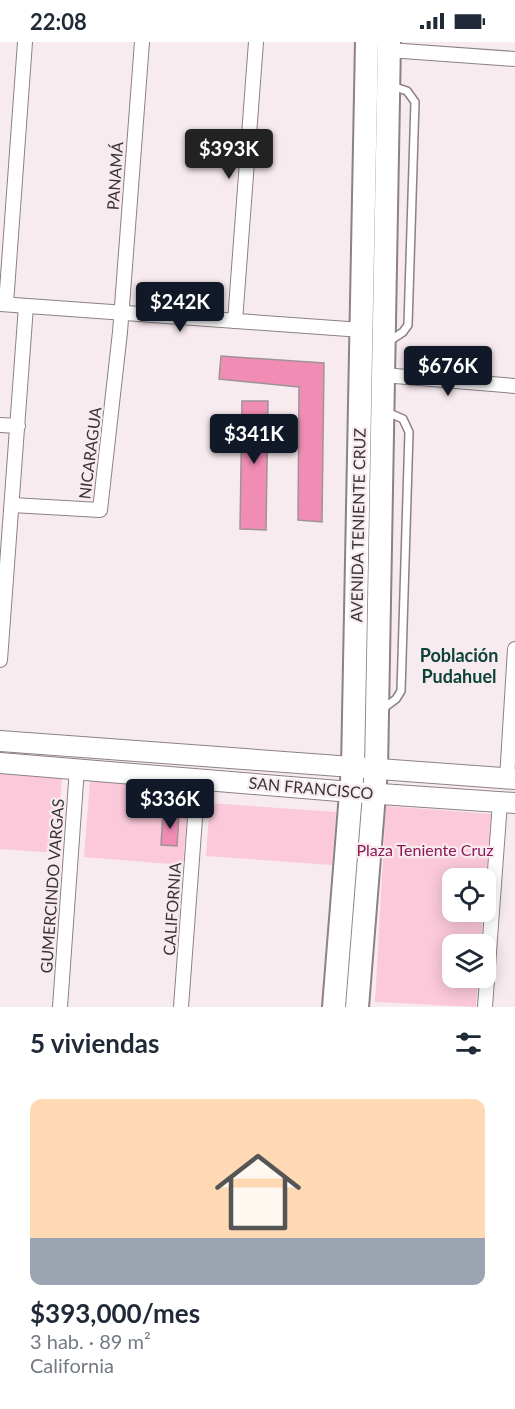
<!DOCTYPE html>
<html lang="es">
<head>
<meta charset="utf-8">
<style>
	body { margin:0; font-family:Lato,sans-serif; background:#f2f2f3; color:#1f2937; height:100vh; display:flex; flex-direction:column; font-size:22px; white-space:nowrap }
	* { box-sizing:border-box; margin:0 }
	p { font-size:20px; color:#747a83 }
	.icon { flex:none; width:33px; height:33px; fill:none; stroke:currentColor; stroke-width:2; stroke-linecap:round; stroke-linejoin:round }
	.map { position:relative; height:965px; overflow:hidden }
	.side { display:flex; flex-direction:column; background:#fff; flex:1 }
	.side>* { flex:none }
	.controls { position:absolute; left:442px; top:826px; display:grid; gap:12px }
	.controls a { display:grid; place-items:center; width:54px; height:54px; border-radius:12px; background:#fff; box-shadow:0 3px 15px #0003; font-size:30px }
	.price { position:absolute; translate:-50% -51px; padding:0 14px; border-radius:6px; background:#111827; color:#fff; font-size:20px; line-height:39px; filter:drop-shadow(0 2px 3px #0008) }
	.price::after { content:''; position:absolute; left:50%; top:36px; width:18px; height:14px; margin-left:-9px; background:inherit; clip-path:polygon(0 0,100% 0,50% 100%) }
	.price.active { background:#222; color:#fff }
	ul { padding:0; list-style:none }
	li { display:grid; align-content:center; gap:12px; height:318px; padding:0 30px }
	li span { display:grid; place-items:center; height:186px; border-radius:12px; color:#555 }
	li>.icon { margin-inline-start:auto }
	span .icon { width:108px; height:108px; fill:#fffc; stroke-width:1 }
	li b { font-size:26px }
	h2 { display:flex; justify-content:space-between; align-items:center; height:72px; padding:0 30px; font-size:26px }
	.status { display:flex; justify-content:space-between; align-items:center; height:42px; padding:0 30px; background:#fff; direction:ltr }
	.status svg { height:16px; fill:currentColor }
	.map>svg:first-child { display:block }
</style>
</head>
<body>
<div class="status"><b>22:08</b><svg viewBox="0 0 49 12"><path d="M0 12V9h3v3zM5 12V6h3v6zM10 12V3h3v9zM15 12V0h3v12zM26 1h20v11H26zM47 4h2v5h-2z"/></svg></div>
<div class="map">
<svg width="515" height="965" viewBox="0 0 515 965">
	<rect width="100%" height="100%" fill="#f8ebf0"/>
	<g fill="#fbc9da">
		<polygon points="0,731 62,736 57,811 0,807"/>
		<polygon points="90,739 189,747 183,823 84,815"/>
		<polygon points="210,761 336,770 332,823 206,814"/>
		<polygon points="386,764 491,772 486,838 453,837 453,870 483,870 481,903 453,903 453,936 478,936 476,965 375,960"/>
	</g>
	<g fill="#f18db5" stroke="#9f9397" stroke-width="1.5">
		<polygon points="221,314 324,321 322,480 298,478 299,345 219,337"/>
		<polygon points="242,359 268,359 266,488 240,487"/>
		<polygon points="163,771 179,772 177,804 161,803"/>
	</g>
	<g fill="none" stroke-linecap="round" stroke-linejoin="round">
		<g stroke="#8c8185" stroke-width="10">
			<g id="service">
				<polyline points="388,300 403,290 408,283 415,60 407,49 392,44"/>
				<polyline points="381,668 396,657 401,649 409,390 403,377 387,370"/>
			</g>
		</g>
		<g stroke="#8c8185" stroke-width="16">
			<g id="minor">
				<polyline points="389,8 515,17"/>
				<polyline points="0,262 362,288"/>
				<polyline points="6,262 25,0"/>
				<polyline points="235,279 256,0"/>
				<polyline points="383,333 515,344"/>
				<polyline points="0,383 18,384"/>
				<polyline points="12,463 100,468 120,290 142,0"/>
				<polyline points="0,618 26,264"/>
				<polyline points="507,737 515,607"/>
				<polyline points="60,965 77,726"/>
				<polyline points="181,965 198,736"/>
				<polyline points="485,965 500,760"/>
			</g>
		</g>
		<g stroke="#8c8185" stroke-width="22">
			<g id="secondary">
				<polyline points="0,699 515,737"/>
				<polyline points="0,721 351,750 515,761"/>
			</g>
		</g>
		<g stroke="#8c8185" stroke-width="26">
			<g id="primary">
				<polyline points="334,965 353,726 367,0"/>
				<polyline points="357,965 376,727 389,0"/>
			</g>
		</g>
		<use href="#service" stroke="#fff" stroke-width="7"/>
		<use href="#minor" stroke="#fff" stroke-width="14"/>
		<use href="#secondary" stroke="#fff" stroke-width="20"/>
		<use href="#primary" stroke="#fff" stroke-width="22"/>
	</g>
	<g text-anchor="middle" stroke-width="4.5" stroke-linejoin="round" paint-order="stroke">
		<g font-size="16" fill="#383334" stroke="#f8ebf0">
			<text transform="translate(115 134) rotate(-86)" y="6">PANAMÁ</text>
			<text transform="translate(90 411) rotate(-83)" y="6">NICARAGUA</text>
			<text transform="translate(358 483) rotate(-89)" y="6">AVENIDA TENIENTE CRUZ</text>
			<text transform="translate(311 746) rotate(5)" y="6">SAN FRANCISCO</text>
			<text transform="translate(52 844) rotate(-86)" y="6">GUMERCINDO VARGAS</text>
			<text transform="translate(172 867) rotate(-86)" y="6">CALIFORNIA</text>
		</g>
		<g font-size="16" fill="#8d1955" stroke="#f8ebf0">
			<text x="425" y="814">Plaza Teniente Cruz</text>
		</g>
		<g font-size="18" font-weight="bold" fill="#0c4336" stroke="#f8ebf0">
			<text x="459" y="620">Población<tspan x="459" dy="21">Pudahuel</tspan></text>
		</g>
	</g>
</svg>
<div class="controls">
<a><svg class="icon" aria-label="locate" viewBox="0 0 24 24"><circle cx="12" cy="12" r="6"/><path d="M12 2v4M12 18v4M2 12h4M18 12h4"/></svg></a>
<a><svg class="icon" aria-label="layers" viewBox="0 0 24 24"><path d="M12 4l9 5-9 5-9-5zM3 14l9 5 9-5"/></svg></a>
</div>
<b class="price active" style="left:229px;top:138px">$393K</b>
<b class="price" style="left:180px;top:291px">$242K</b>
<b class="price" style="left:448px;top:355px">$676K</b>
<b class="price" style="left:254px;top:423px">$341K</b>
<b class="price" style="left:170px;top:788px">$336K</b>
</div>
<section class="side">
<h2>5 viviendas<svg class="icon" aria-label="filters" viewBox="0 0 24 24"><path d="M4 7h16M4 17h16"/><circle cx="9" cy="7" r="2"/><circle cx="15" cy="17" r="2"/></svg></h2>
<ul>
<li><span style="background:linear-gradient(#ffd9b3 75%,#9aa5b1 0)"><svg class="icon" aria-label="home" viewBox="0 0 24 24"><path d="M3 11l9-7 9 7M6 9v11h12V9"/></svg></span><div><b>$393,000/mes</b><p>3 hab. · 89 m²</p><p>California</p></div></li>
</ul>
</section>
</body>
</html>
